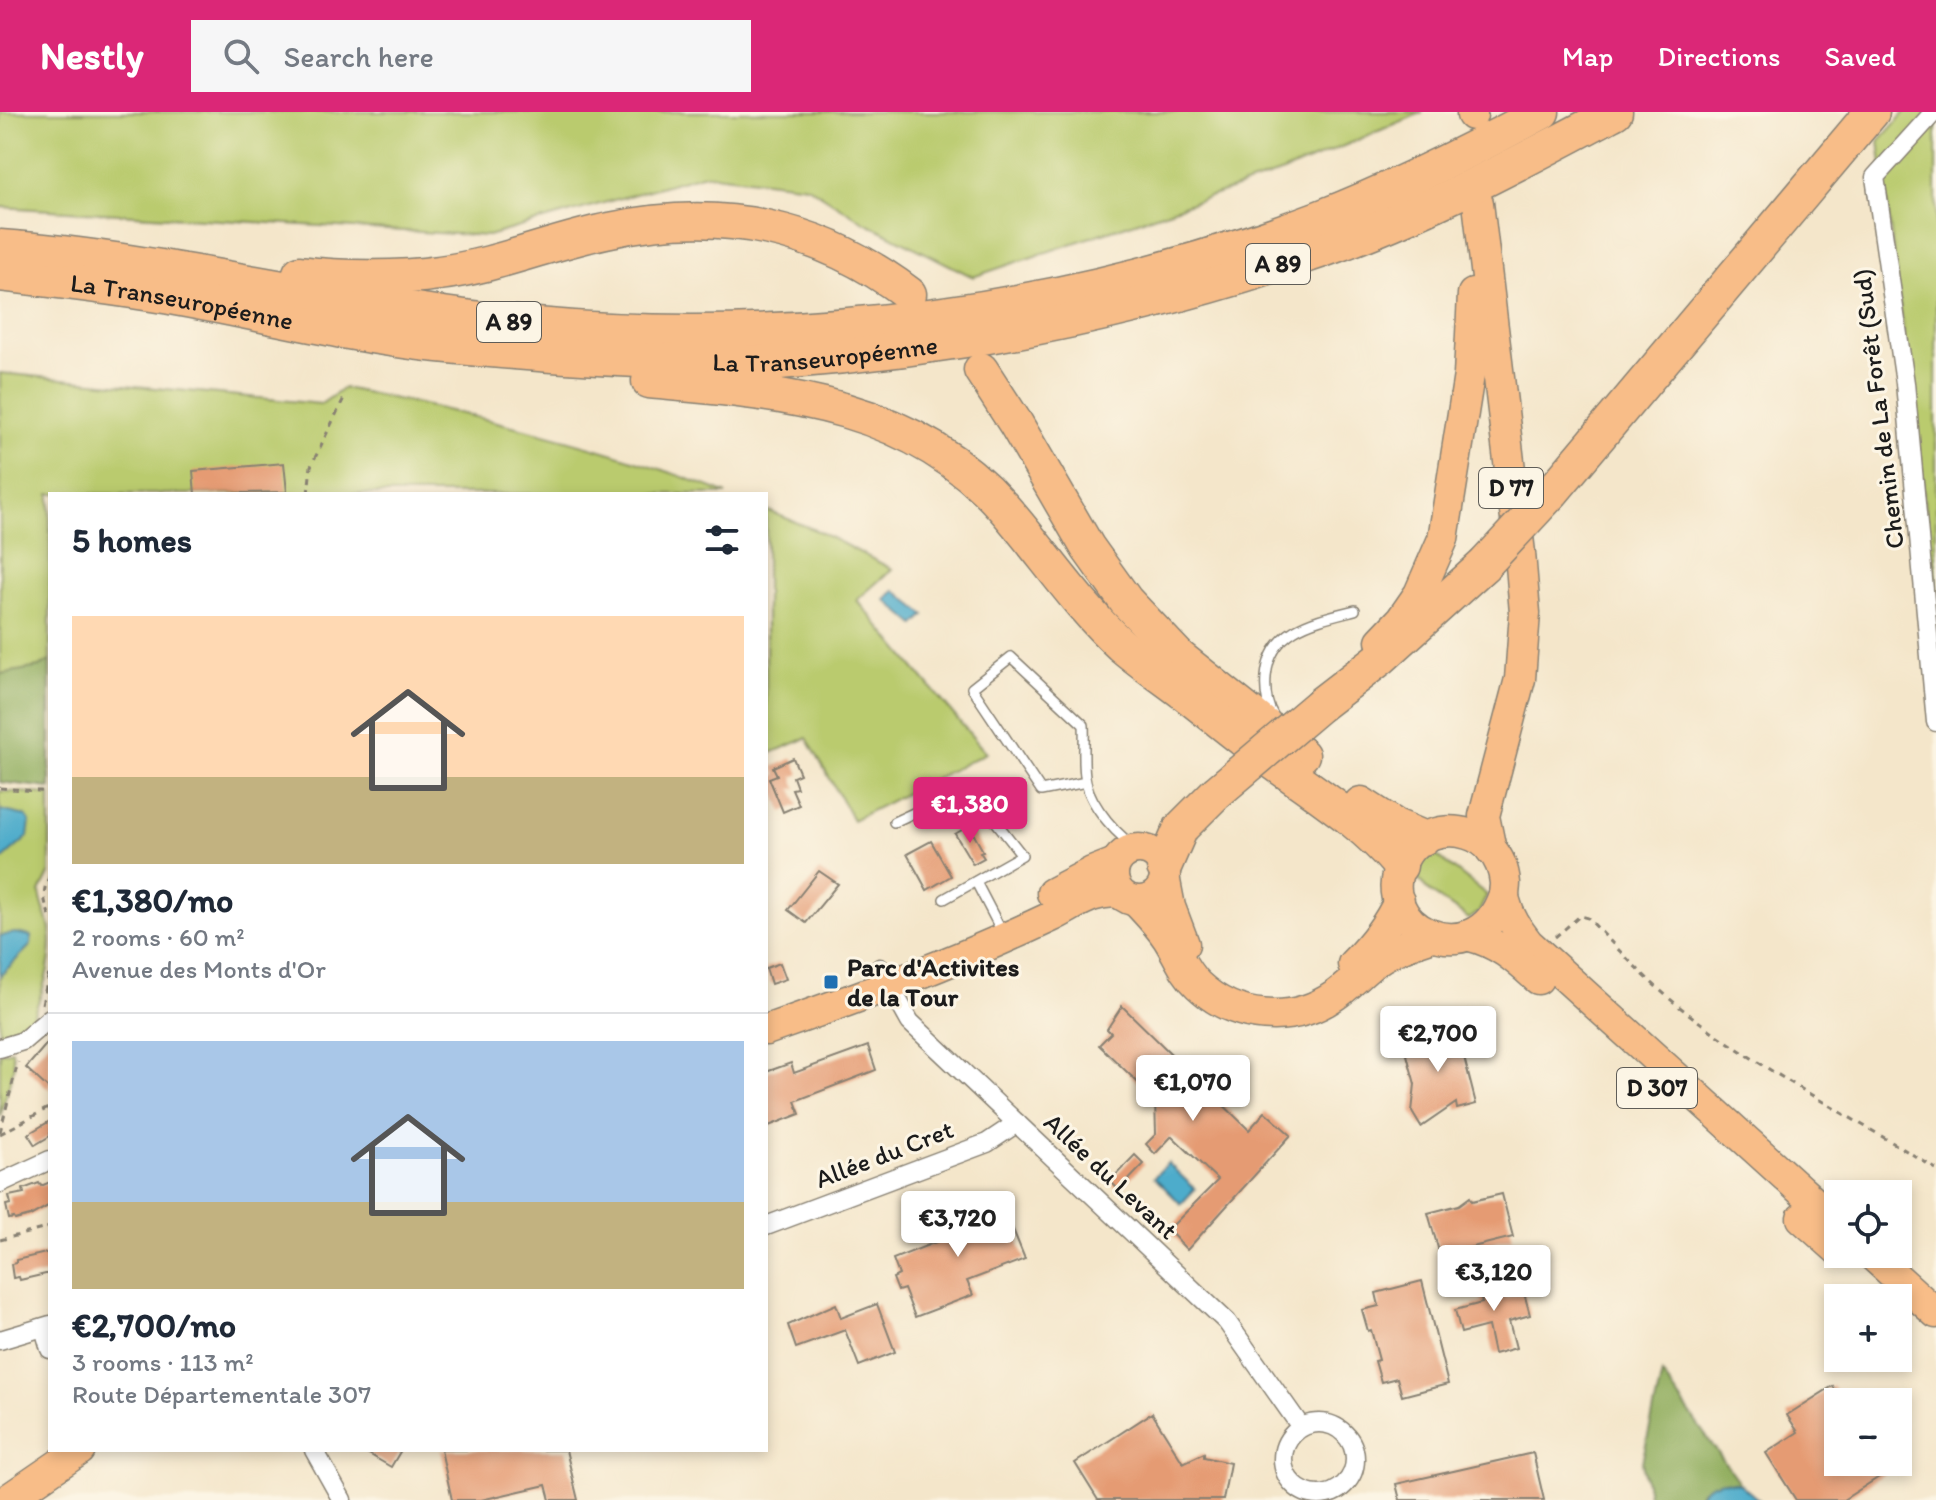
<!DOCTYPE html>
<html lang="en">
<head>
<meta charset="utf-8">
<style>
	body { margin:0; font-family:Itim,sans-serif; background:#f6f6f7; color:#1f2937; height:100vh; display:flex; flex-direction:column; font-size:30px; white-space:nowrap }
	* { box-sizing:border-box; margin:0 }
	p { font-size:26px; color:#747a83 }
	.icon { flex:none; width:44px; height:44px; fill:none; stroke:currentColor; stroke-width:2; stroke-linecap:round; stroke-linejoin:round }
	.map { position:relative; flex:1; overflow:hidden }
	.details { position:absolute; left:48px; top:380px; width:720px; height:960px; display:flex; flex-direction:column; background:#fff; border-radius:0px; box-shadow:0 4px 12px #0003 }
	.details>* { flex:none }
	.tools { position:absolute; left:1824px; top:1068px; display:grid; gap:16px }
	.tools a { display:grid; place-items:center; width:88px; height:88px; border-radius:0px; background:#fff; box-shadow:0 4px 12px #0003; font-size:40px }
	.price { position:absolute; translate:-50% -68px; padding:0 18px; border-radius:8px; background:#fff; color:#222; font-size:26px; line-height:52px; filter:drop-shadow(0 2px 4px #0008) }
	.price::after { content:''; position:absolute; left:50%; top:48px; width:24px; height:18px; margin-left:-12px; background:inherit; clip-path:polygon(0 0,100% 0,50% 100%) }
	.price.active { background:#db2777; color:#fff }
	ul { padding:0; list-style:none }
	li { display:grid; align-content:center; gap:16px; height:424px; padding:0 24px }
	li+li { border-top:2px solid #e0e1e3 }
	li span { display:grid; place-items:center; height:248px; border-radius:0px; color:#555 }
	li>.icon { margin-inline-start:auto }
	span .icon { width:144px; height:144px; fill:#fffc; stroke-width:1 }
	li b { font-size:34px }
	h2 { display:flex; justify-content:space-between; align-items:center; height:96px; padding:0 24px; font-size:34px }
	header { display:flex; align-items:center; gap:48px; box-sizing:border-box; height:112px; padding:0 40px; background:#db2777; color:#fff }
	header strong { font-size:38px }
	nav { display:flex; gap:44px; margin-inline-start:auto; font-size:28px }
	.search { width:560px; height:72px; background:#f6f6f7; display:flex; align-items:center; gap:20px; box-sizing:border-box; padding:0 28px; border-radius:0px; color:#747a83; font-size:30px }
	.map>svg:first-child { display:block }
</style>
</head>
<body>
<header>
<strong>Nestly</strong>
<div class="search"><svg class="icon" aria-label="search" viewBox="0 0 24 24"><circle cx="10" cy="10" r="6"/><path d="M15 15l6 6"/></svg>Search here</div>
<nav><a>Map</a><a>Directions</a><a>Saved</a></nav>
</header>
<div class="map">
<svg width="1936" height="1388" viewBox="0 0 1936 1388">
	<rect width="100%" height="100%" fill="#fcf5e5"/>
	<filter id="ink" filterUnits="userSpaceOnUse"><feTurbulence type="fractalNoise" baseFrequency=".0125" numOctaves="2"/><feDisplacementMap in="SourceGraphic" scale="16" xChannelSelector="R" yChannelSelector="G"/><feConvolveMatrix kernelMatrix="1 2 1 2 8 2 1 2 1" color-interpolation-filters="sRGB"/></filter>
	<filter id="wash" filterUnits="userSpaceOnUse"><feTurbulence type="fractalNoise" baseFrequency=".006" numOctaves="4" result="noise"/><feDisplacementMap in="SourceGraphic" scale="32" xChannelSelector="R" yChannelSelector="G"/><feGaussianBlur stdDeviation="1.8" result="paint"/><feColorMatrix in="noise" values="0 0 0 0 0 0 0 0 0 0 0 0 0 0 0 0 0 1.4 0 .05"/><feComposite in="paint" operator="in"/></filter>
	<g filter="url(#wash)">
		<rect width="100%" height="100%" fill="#f4e6ca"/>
		<g fill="#bacb6e" stroke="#6b7445" stroke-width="2">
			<polygon points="0,0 1423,0 1283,60 973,165 864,110 807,74 705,62 488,124 0,95"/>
			<polygon points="1905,0 1936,0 1936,535 1922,364 1879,29"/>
			<path d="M0 261 321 292 344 276C473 303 605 332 727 382H50V629L0 635Z"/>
			<polygon points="766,398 820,420 892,457 857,488 986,641 853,708 807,626 766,643"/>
			<path d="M0 679 50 682V760L40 780C41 793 48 805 50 817 55 849 40 888 28 916L0 930Z"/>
			<polygon points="1432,740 1487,783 1479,800 1469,807 1430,780 1415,764 1423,746"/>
			<polygon points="12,938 14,954 0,1005 0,941"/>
		</g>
		<g fill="#93af61" stroke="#58663e" stroke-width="2">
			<polygon points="50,549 50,676 0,670 0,562 39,555"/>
			<polygon points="1662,1262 1740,1372 1723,1369 1701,1379 1697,1388 1649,1388 1642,1350"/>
		</g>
		<g fill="#4daccb" stroke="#346474" stroke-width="2">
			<polygon points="895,478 925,503 915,513 886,488"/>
			<polygon points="0,698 26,704 30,710 28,725 3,747 0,747"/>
			<polygon points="15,821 31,824 31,833 0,864 0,824"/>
			<polygon points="1168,1051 1195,1077 1181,1092 1154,1065"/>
			<path d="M1723 1369 1740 1372 1759 1388H1697C1702 1376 1710 1372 1723 1369Z"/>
		</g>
		<g id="blocks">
			<g fill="#e59b73">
				<polygon points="284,351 287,380 195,382 193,359"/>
				<polygon points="793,646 800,662 793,665 797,676 792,677 799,693 783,700 769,666 777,663 773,655"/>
				<polygon points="969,714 983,739 980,740 984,746 973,752 955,722"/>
				<polygon points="931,729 951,764 927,778 907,742"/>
				<polygon points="819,759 838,772 806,811 788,798"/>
				<polygon points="780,851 786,867 771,872 766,856"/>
				<polygon points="1122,894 1249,1018 1265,1000 1291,1023 1187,1138 1168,1118 1218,1068 1172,1024 1155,1042 1146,1032 1156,1022 1155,987 1099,933 1111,921 1107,917"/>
				<polygon points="1456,914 1476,992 1457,997 1456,991 1421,1015 1412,1000 1415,972 1403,928"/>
				<polygon points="50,928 50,978 26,956"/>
				<polygon points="868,934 876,958 795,989 800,1002 766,1015 766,960 791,951 794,961"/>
				<polygon points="50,1009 50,1024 35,1033 28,1022"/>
				<polygon points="1135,1043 1144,1052 1119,1078 1110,1069"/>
				<polygon points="50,1070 50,1093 30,1104 15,1108 14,1106 9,1107 6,1093 11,1092 9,1084 24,1081 23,1077 39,1071 41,1074"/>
				<polygon points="1502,1082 1513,1125 1440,1143 1428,1101 1459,1093 1470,1085 1472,1089"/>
				<polygon points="1001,1088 1025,1147 967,1169 973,1183 915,1205 904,1177 898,1179 893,1166 899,1163 893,1147 949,1125 943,1111"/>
				<polygon points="50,1140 50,1161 20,1168 19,1165 13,1166 11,1152 16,1151 16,1148"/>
				<polygon points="1497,1159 1504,1186 1524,1181 1530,1203 1509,1209 1516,1236 1494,1242 1488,1214 1461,1221 1455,1198 1482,1191 1475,1164"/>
				<polygon points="1422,1169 1448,1272 1402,1284 1397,1266 1381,1270 1375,1249 1379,1248 1371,1218 1368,1219 1362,1198 1379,1194 1376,1181"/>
				<polygon points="836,1192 841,1206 877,1192 895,1240 859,1254 845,1218 796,1236 788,1213"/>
				<polygon points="1833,1274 1838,1283 1838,1350 1881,1350 1887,1360 1843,1388 1796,1388 1766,1341 1798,1320 1787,1303"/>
				<polygon points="1152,1301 1183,1351 1204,1341 1204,1345 1230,1351 1223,1388 1098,1388 1075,1351"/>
				<polygon points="362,1338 401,1338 391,1355"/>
				<polygon points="441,1338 566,1338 578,1388 550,1388 546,1373 481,1388 452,1388"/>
				<polygon points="1533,1341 1544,1388 1400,1388 1396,1372"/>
			</g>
		</g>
	</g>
	<g filter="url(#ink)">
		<use href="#blocks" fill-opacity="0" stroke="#888173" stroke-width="2"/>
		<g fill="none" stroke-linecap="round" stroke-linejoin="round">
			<g stroke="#888173" stroke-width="12">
				<g id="lane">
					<path d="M1273 603C1266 592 1265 578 1266 565 1270 516 1315 508 1355 498"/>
					<path d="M1086 670 1041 679 972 576 1011 545 1084 613C1085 631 1082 653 1086 670 1091 694 1119 727 1140 737"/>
					<polyline points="894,710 935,691 985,696 1022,743 944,787"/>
					<polyline points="976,770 1002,820"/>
				</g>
			</g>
			<g stroke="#888173" stroke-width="21">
				<g id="street">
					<polyline points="1934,0 1875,65 1905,271 1936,610"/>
					<polyline points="880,856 910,910 1227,1210 1301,1315"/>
					<polyline points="0,936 23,929 50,906"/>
					<polyline points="0,1071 50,1048"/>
					<polyline points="766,1114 987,1031 1017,1011"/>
					<polyline points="44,1216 50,1237"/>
					<polyline points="0,1228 50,1213"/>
					<circle cx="1319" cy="1347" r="36"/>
					<polyline points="314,1338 342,1388"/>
				</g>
			</g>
			<g stroke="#888173" stroke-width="33">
				<g id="primary">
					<polyline points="1472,0 1472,3"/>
					<polyline points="1478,91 1520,441 1525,501 1520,567 1484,704 1491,738"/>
					<polyline points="1381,529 1401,508 1419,482 1443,427 1469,263 1473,182"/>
					<circle cx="1139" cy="763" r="26"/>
					<polyline points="1165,769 1170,795 1184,832"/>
					<polyline points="1052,781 1092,760 1115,751"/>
					<path d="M1503 785C1475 865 1367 815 1403 748 1410 733 1424 723 1441 720 1459 717 1479 723 1491 737 1499 746 1504 759 1505 771 1505 778 1503 782 1505 789 1509 806 1518 818 1528 831L1838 1112"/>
					<path d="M1136 789C1147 801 1159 813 1168 827 1178 843 1184 860 1198 873 1235 908 1292 913 1334 884 1351 873 1364 856 1382 845 1398 835 1415 830 1433 824"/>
					<path d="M1470 824C1499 831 1517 848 1538 867"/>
					<path d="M1353 852C1372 833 1388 814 1399 789"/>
					<path d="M766 918C863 884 958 849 1051 805 1074 794 1093 777 1119 781"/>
					<polyline points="1802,1106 1838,1138"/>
					<polyline points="1871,1142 1936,1201"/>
					<polyline points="7,1388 80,1338"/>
				</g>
			</g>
			<g stroke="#888173" stroke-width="37">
				<g id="highway">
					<path d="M0 135C180 149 356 197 536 213 797 237 1075 199 1319 106 1396 76 1470 39 1542 0"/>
					<path d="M300 161C341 166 398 167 439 161 497 154 554 129 610 118 721 94 819 114 909 182"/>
					<path id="s1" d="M0 162C53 168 105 174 158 183 249 198 338 222 429 232 518 241 607 249 697 249 724 250 753 252 780 250 963 236 1147 199 1320 139 1423 103 1519 51 1615 0"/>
					<polyline points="981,258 1016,312 1088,436 1126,489 1179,545 1302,643"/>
					<path d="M649 269C780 281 910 290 1003 395 1043 440 1076 492 1121 533 1142 551 1166 567 1188 584 1220 609 1251 635 1284 658 1326 688 1366 714 1400 754"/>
					<polyline points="1552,380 1872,0"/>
					<polyline points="1321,592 1382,545 1484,453"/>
					<polyline points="1361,692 1395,714 1423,726"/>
					<polyline points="1164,755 1181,716 1216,681"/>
				</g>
			</g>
			<g stroke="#888173" stroke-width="3" stroke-dasharray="6 6" stroke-linecap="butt">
				<polyline points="308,382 311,354 344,286"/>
				<polyline points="0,676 50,680"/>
				<path d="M50 764C41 779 44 789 50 805"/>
				<path d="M1555 825 1580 804 1588 806C1618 837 1647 869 1681 896 1760 958 1851 1004 1936 1057"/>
				<polyline points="42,892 50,857"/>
				<polyline points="0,1020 18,950"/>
				<polyline points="0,1022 50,995"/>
				<polyline points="0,1128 50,1115"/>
			</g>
			<use href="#lane" stroke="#fff" stroke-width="9"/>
			<use href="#street" stroke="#fff" stroke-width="18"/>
			<use href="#primary" stroke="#f8bd88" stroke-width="30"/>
			<use href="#highway" stroke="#f8bd88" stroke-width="34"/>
			<g stroke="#888173" stroke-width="37" stroke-linecap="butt">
				<g id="highway-bridge">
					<polyline points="1484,453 1552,380"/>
					<polyline points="1216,681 1321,592"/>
				</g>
			</g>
			<use href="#highway-bridge" stroke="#f8bd88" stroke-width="34"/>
		</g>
	</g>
	<rect fill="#1f6fb2" stroke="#fcf5e5" stroke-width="3" x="823" y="862" width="16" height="16" rx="4"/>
	<g text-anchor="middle" stroke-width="6" stroke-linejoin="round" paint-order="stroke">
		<g fill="#fcf5e5" stroke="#5f5d58" stroke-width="2">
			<rect x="1246" y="132" width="64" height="40" rx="6"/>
			<rect x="477" y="190" width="64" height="40" rx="6"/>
			<rect x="1479" y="356" width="64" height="40" rx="6"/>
			<rect x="1617" y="956" width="80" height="40" rx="6"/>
		</g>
		<g font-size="24" font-weight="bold" fill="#1c1c1c">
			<text x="1278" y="160">A 89</text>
			<text x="509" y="218">A 89</text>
			<text x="1511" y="384">D 77</text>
			<text x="1657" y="984">D 307</text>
		</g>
		<g font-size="26" fill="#1c1c1c" stroke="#fcf5e5">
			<text dy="9" stroke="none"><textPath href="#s1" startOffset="184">La Transeuropéenne</textPath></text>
			<text dy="9" stroke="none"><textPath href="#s1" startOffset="832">La Transeuropéenne</textPath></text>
			<text transform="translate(1878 297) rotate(-97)" y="9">Chemin de La Forêt (Sud)</text>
			<text transform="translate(884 1042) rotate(-21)" y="9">Allée du Cret</text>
			<text transform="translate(1111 1064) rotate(43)" y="9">Allée du Levant</text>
		</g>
		<g font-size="26" font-weight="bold" fill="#1c1c1c" stroke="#fcf5e5" text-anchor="start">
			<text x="847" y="864">Parc d'Activites<tspan x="847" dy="30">de la Tour</tspan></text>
		</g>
	</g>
</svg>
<div class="tools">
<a><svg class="icon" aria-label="locate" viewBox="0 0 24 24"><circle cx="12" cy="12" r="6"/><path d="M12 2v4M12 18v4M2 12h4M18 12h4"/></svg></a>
<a>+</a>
<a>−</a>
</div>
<b class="price active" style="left:970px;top:733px">€1,380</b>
<b class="price" style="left:1438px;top:962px">€2,700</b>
<b class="price" style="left:1193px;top:1011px">€1,070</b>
<b class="price" style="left:958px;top:1147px">€3,720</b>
<b class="price" style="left:1494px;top:1201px">€3,120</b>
<section class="details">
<h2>5 homes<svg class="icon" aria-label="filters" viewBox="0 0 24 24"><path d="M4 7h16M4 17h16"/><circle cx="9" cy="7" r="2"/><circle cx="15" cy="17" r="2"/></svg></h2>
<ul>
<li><span style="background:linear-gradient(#ffd9b3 65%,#c2b280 0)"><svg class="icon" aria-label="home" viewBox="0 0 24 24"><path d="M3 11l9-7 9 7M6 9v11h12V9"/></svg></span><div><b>€1,380/mo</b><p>2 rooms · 60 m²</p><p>Avenue des Monts d'Or</p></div></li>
<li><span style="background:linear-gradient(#a9c7e8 65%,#c2b280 0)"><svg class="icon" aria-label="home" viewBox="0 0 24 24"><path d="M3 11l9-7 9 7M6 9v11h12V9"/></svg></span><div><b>€2,700/mo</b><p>3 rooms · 113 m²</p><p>Route Départementale 307</p></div></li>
</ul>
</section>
</div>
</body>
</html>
